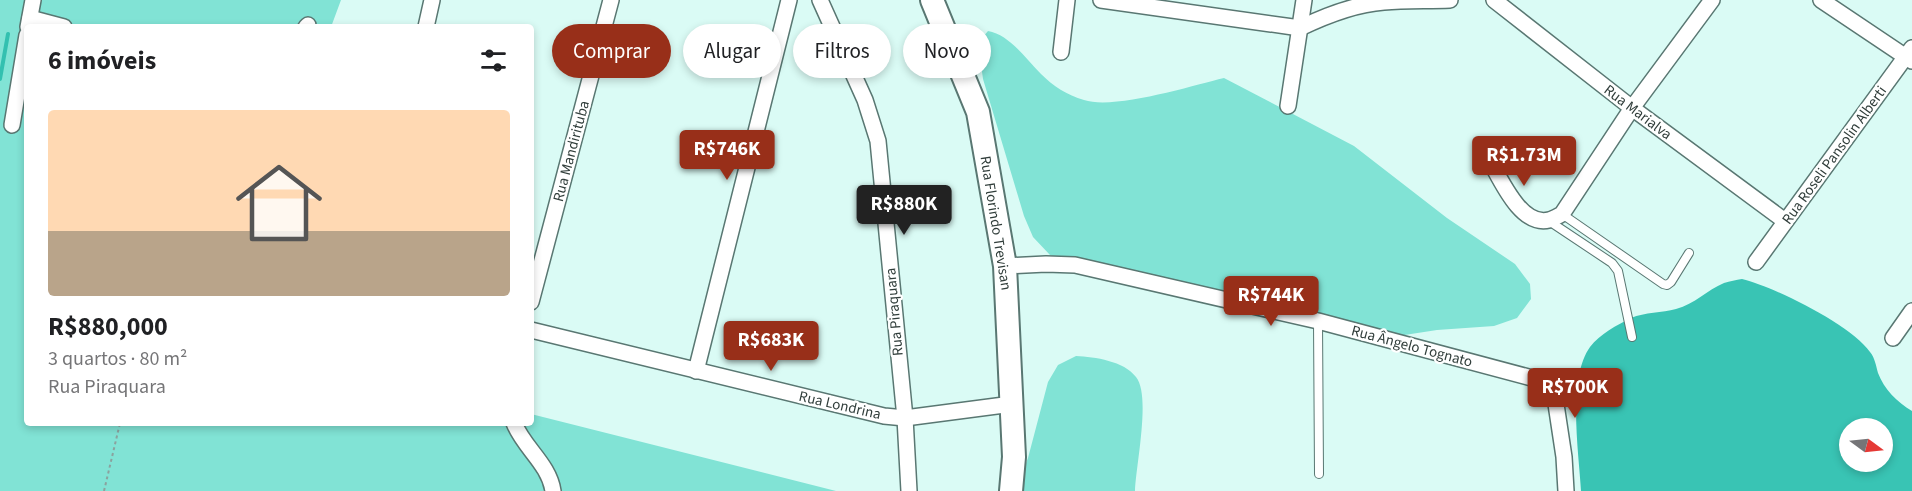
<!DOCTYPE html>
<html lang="pt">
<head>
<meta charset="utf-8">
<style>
	body { margin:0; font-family:"Source Sans 3",sans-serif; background:#f2f2f2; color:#202124; height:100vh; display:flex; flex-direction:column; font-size:22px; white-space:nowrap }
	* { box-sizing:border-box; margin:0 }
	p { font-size:20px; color:#757577 }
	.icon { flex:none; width:33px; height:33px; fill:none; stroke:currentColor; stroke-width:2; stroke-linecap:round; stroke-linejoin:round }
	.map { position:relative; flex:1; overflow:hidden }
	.panel { position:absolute; left:24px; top:24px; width:510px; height:402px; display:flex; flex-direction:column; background:#fff; border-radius:6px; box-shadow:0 3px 9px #0003 }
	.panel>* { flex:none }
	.banner { position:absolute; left:552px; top:24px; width:570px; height:54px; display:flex; gap:12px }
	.needle { width:39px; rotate:105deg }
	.tools { position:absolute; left:1839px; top:418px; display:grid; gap:12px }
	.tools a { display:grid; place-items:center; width:54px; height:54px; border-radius:50%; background:#fff; box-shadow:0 3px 9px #0003; font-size:30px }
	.price { position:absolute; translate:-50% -51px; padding:0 14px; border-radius:6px; background:#982f19; color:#fff; font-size:20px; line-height:39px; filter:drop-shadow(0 2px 3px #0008) }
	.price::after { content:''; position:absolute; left:50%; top:36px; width:18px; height:14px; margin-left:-9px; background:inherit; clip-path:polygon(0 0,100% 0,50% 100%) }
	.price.on { background:#222; color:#fff }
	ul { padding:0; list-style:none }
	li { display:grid; align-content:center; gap:12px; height:318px; padding:0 24px }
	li+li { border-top:2px solid #e0e0e0 }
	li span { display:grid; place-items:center; height:186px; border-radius:6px; color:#555 }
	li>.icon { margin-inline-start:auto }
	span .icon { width:108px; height:108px; fill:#fffc; stroke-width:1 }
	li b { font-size:26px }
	h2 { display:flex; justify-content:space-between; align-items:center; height:72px; padding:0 24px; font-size:26px }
	.tag { padding:0 21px; border-radius:27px; background:#fff; box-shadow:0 3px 9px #0003; font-size:21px; line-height:54px }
	.tag.on { background:#982f19; color:#fff }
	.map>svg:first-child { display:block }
</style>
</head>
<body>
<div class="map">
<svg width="1912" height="491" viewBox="0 0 1912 491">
	<rect width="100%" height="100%" fill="#dafbf5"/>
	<g fill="#81e3d5">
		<polygon points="0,0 341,0 331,27 27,27 27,423 531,423 531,414 836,491 0,491"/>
		<path d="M988 31C1010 35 1026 59 1041 74 1053 86 1067 95 1084 100 1114 110 1191 86 1224 78L1354 146 1447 218 1515 264 1530 284 1531 299 1517 318 1494 326 1437 330 1398 336 1088 269 1050 255 1033 237 1024 216 983 79 978 43Z"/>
		<path d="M1076 356C1095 357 1124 361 1136 377 1151 395 1136 465 1135 491H1015L1028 458 1048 382 1058 365Z"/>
	</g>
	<path fill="#39c4b4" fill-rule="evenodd" d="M1742 279C1775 287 1851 325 1870 352 1875 358 1876 366 1878 373 1884 389 1897 402 1912 411V491H1581C1579 453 1567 379 1590 347 1600 334 1617 325 1631 318 1645 312 1662 313 1676 309 1695 304 1707 290 1724 283 1730 281 1736 280 1742 279ZM1850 429H1882V462H1850Z"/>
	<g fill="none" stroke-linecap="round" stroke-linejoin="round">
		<polyline stroke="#33c0b0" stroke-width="4" points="0,79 8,34"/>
		<g stroke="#597772" stroke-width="10">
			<g id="lane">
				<polyline points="1562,214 1663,284 1667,285 1671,282 1689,253"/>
				<polyline points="1549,221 1612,263 1618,271 1632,337"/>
				<polyline points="1318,321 1319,474"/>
			</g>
		</g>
		<g stroke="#597772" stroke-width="18">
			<g id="street">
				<polyline points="820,0 865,100 878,141 905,418 909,491"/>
				<path d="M1101 0 1300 28C1327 15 1355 4 1384 2 1406 0 1428 1 1450 0"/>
				<polyline points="1494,0 1632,108 1785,221"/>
				<polyline points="1821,0 1912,61"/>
				<polyline points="30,18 64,27"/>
				<polyline points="28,27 33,0"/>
				<polyline points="306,27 308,25"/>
				<polyline points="426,27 432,0"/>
				<polyline points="1061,52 1067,0"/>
				<polyline points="1288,106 1304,0"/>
				<polyline points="12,125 27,35"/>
				<path d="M1490 161C1501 180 1521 227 1549 220 1553 219 1558 216 1562 214L1632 108 1712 0"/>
				<polyline points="1756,262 1912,48"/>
				<polyline points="1005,266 1046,264 1075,265 1318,321 1547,382 1554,391 1564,457 1566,491"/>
				<polyline points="531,302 611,0"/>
				<polyline points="531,330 884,416 905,418 1012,404"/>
				<polyline points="1893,338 1912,311"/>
				<polyline points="696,371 789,0"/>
				<path d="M514 423C524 448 549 464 553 491"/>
			</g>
		</g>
		<g stroke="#597772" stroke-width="26">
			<polyline id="secondary" points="932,0 978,112 1005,266 1014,457 1011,491"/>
		</g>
		<polyline stroke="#8ba29e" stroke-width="2" stroke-dasharray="3 3" stroke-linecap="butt" points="104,491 120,423"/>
		<use href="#lane" stroke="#fff" stroke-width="8"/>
		<use href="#street" stroke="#fff" stroke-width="15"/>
		<use href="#secondary" stroke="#fff" stroke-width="22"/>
	</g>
	<g text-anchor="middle" stroke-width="4.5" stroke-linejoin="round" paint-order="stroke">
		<g font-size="15" fill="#313e3b" stroke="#fff">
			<text transform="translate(1638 112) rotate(37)" y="5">Rua Marialva</text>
			<text transform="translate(571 151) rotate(-75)" y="5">Rua Mandirituba</text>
			<text transform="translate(1834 155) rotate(-54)" y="5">Rua Roseli Pansolin Alberti</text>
			<text transform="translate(996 223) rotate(81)" y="5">Rua Florindo Trevisan</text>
			<text transform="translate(894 312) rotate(-95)" y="5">Rua Piraquara</text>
			<text transform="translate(1412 346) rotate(15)" y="5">Rua Ângelo Tognato</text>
			<text transform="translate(840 405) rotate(13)" y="5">Rua Londrina</text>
		</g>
	</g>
</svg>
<div class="tools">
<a><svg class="needle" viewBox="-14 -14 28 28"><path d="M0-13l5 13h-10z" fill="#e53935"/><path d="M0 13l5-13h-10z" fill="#757577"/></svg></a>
</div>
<b class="price" style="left:727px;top:181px">R$746K</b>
<b class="price" style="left:1524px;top:187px">R$1.73M</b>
<b class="price on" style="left:904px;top:236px">R$880K</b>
<b class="price" style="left:1271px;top:327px">R$744K</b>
<b class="price" style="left:771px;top:372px">R$683K</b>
<b class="price" style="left:1575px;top:419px">R$700K</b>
<div class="banner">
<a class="tag on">Comprar</a>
<a class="tag">Alugar</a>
<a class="tag">Filtros</a>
<a class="tag">Novo</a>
</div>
<section class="panel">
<h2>6 imóveis<svg class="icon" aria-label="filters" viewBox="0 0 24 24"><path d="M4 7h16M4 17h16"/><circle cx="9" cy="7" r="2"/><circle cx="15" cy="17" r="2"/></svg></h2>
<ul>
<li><span style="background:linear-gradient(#ffd9b3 65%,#b9a48a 0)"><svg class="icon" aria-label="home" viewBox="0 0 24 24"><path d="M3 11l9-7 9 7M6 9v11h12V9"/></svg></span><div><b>R$880,000</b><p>3 quartos · 80 m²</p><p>Rua Piraquara</p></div></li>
</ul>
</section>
</div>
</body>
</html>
